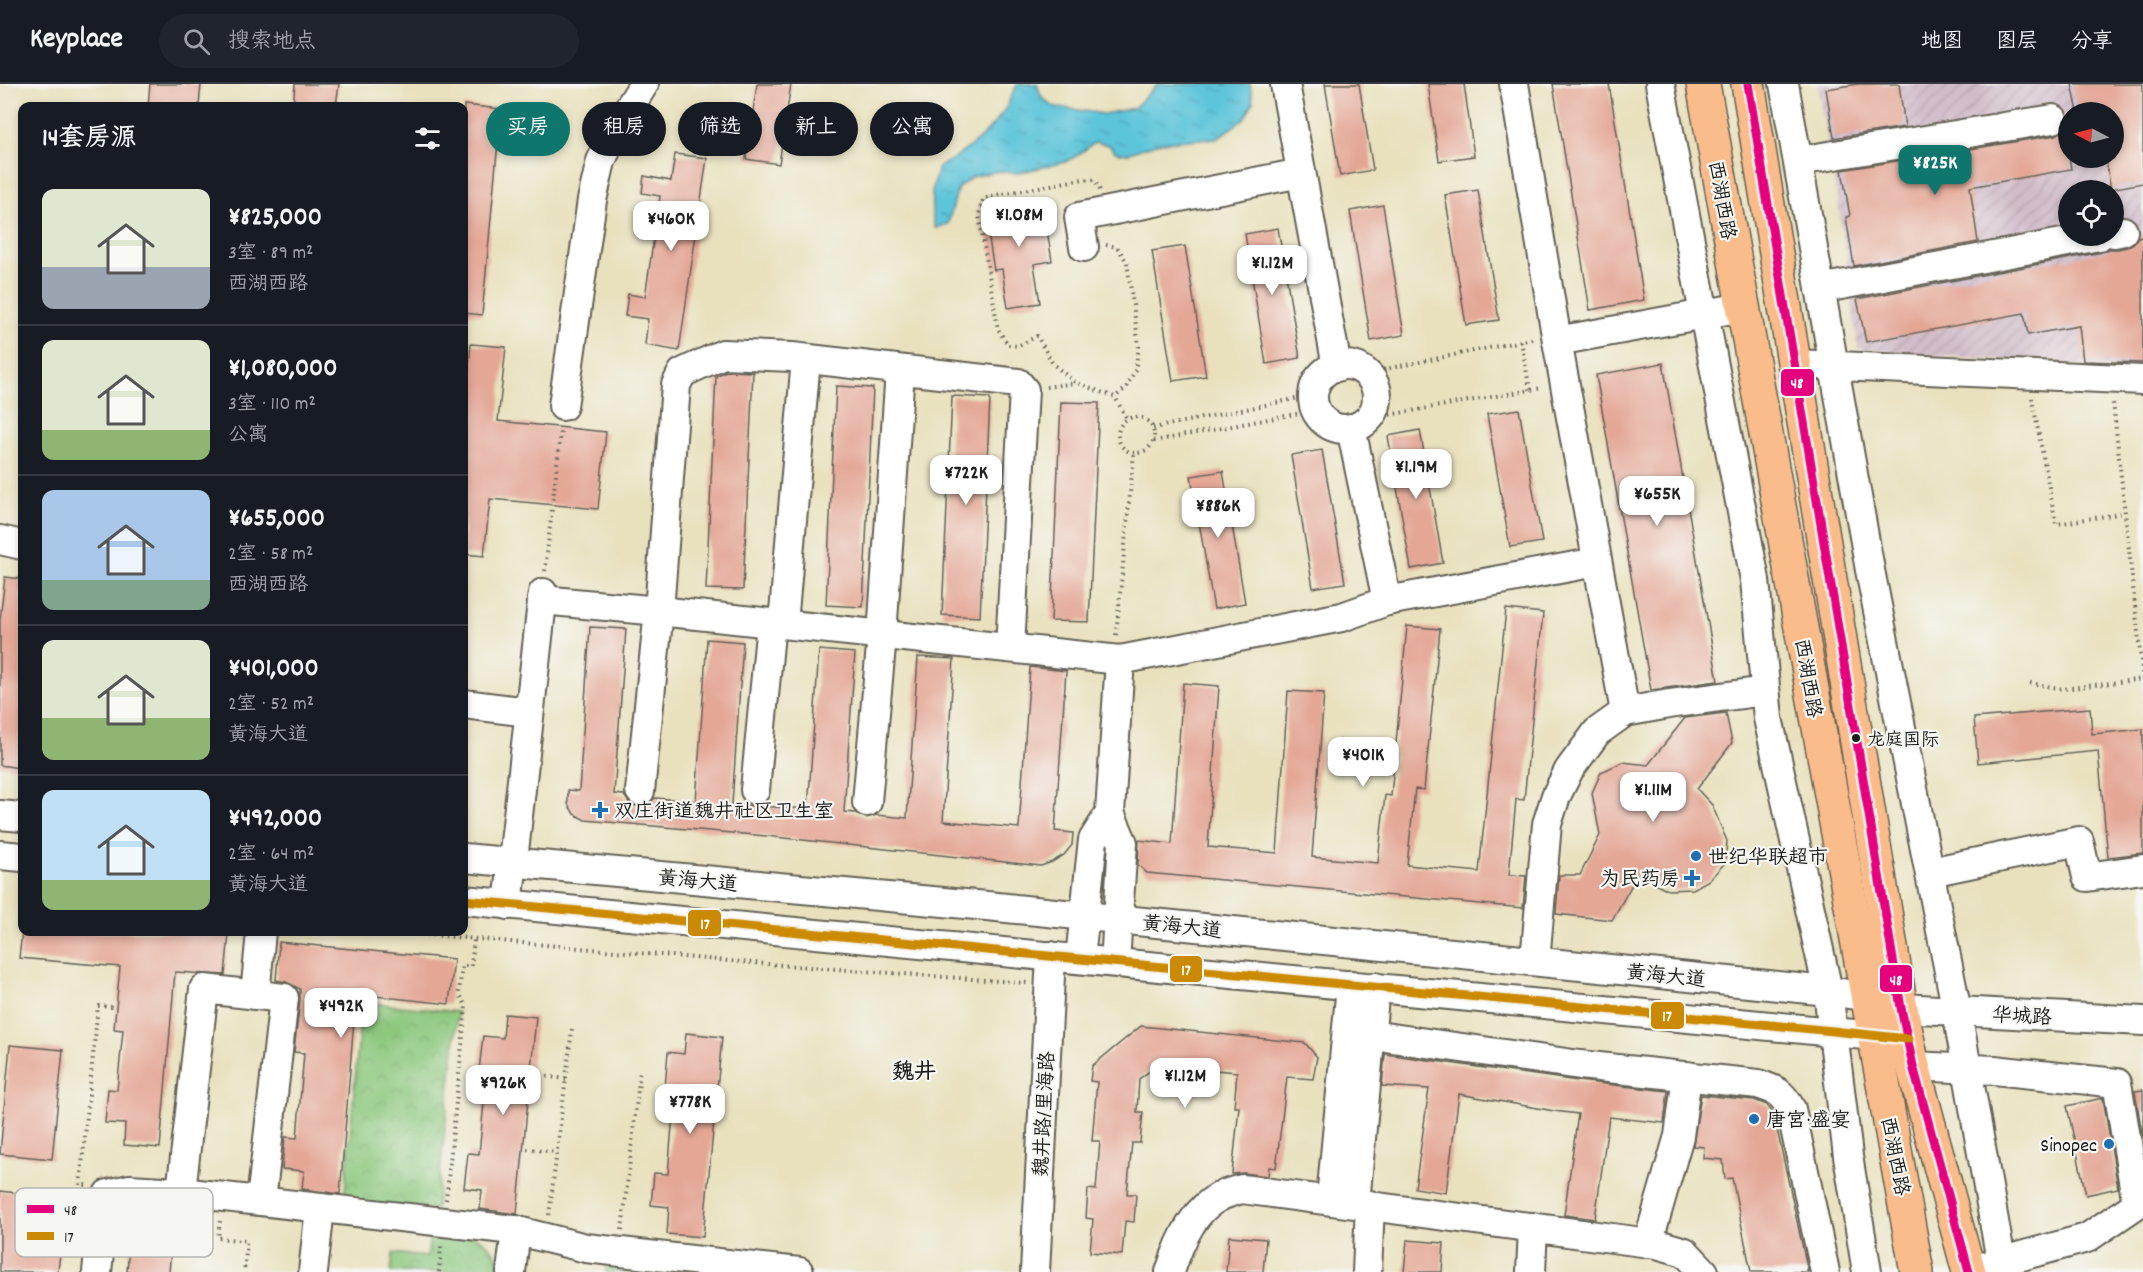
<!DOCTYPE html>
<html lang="zh">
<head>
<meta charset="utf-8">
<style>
	body { margin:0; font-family:Dekko,"LXGW WenKai TC",sans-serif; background:#20242c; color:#f1f3f6; height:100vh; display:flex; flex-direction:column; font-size:22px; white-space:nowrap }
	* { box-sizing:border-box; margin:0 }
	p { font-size:20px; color:#9ea1a6 }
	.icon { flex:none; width:33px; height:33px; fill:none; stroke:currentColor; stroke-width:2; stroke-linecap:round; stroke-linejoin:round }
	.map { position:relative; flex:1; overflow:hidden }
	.drawer { position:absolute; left:18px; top:18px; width:450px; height:834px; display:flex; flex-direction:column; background:#171b24; border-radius:12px; box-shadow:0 3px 9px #0003 }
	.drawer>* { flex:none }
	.top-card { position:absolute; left:486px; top:18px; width:570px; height:54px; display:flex; gap:12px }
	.needle { width:39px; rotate:276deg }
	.tools { position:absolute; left:2058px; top:18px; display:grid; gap:12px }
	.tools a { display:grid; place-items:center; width:66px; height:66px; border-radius:50%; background:#171b24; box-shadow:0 3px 9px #0003; font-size:30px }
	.price { position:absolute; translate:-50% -51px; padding:0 14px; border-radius:12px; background:#fff; color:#222; font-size:20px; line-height:39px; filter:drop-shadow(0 2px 3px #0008) }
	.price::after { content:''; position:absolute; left:50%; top:36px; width:18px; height:14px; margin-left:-9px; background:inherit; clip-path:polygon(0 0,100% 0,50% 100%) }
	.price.current { background:#0f766e; color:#fff }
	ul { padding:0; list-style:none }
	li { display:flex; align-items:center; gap:18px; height:150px; padding:0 24px }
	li+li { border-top:2px solid #363941 }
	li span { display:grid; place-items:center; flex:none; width:168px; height:120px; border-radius:12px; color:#555 }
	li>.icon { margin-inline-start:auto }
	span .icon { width:72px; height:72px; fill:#fffc; stroke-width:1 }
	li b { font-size:26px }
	h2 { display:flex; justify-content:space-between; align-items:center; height:72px; padding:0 24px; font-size:26px }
	.chip { padding:0 21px; border-radius:27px; background:#171b24; box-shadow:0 3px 9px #0003; font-size:21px; line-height:54px }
	.chip.current { background:#0f766e; color:#fff }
	header { display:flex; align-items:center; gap:36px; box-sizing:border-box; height:84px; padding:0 30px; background:#171b24; border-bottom:2px solid #363941 }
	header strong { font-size:28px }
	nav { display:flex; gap:33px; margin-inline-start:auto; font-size:21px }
	.search { width:420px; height:54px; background:#20242c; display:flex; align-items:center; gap:15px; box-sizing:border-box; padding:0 21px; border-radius:33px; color:#9ea1a6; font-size:22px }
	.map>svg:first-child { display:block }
</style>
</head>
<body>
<header>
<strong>Keyplace</strong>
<div class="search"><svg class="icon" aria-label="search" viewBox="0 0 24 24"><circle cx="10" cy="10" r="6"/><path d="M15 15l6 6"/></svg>搜索地点</div>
<nav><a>地图</a><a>图层</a><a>分享</a></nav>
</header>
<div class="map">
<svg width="2143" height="1188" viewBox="0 0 2143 1188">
	<defs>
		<pattern id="industrial-furrows" width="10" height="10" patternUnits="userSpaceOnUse" patternTransform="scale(1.5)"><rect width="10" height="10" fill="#d1bdca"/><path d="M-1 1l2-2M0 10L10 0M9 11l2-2" fill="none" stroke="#b3a2ad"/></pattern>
		<pattern id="park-crowns" width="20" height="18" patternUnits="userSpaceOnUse" patternTransform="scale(1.5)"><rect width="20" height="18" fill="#8bc77d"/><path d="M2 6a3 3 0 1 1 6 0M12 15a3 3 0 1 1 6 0" fill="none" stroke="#77aa6b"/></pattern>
		<pattern id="water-ripples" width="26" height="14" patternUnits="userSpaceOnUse" patternTransform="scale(1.5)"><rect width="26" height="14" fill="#5dc5da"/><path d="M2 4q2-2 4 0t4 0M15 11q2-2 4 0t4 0" fill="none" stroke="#50a9ba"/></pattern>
	</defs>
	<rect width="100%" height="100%" fill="#f6f6f2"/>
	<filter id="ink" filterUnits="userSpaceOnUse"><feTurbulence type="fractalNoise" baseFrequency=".0167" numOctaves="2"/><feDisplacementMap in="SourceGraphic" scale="12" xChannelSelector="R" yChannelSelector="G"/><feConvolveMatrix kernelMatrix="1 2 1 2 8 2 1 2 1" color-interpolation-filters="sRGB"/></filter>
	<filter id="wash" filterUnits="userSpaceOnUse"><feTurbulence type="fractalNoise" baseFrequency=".008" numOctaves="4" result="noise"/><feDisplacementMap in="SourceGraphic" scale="24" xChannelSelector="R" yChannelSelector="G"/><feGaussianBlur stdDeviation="1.35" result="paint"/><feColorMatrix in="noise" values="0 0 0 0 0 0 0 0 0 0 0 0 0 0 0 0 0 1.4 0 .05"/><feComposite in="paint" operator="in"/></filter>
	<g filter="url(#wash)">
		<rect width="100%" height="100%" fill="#e9e1be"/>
		<path fill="url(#industrial-furrows)" fill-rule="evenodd" d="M1817 0H2143V287L1858 265 1840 130ZM2068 28H2114V74H2068ZM2068 106H2114V152H2068Z"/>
		<g fill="url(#park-crowns)" stroke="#54724c" stroke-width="1.5">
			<polygon points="362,918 458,928 436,1125 344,1118"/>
			<path d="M431 1144C464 1148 494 1149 502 1188H391L393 1169 427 1173Z"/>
			<polygon points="607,1175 702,1188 606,1188"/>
		</g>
		<path fill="url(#water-ripples)" stroke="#3c707b" stroke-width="1.5" d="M1018 0H1037L1041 12 1052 22 1104 30 1134 24 1158 0H1250L1253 19 1244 35 1217 54 1162 58 1126 70 1115 68 1109 61 1095 58 1078 71 1065 78 1017 89 998 87 972 93 958 104 948 140 935 144C930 121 930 105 939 83 965 69 988 51 1005 25 1010 17 1012 8 1018 0Z"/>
		<g id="blocks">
			<g fill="#e4a796">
				<polygon points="150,0 201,0 199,22 148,22"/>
				<polygon points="295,0 339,0 336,22 293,22"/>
				<polygon points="757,0 791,0 779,80 746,75"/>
				<polygon points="1325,0 1359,0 1373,86 1340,92"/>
				<polygon points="1428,0 1464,0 1474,72 1439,77"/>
				<polygon points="1553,0 1609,0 1644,216 1590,226"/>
				<polygon points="1858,0 1899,0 1905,43 1834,54 1826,5"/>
				<polygon points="2072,0 2143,0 2143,99 2111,105 2105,74 2114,74 2114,28 2078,28"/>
				<polygon points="464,21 501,25 482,231 464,229"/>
				<polygon points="2064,46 2071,85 1970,103 1978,158 1854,182 1846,133 1850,132 1842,86 2056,51"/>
				<polygon points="675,70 707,74 679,267 645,261 648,235 625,232 628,210 645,213 660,112 642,109 644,92 671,97"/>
				<polygon points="1478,106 1499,236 1466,241 1445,111"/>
				<polygon points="1042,115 1052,177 1034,180 1040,219 1008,224 1002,185 994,186 984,124"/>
				<polygon points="1383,121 1404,251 1371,257 1350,127"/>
				<polygon points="1278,144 1300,274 1266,280 1245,150"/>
				<polygon points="2143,153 2143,279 2083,277 2079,242 2028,251 2024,229 1866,258 1857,215 2102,168 2109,165 2118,165 2127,163 2134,159 2138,154"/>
				<polygon points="1185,162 1206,292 1173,297 1152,167"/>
				<polygon points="471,260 506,263 498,337 606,348 598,425 490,415 484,472 464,470 464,333"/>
				<polygon points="1663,279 1718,597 1651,606 1596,291"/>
				<polygon points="726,287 753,288 743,506 706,505 716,292"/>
				<polygon points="836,302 873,304 863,523 826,521"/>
				<polygon points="952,312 990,314 980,533 942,531"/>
				<polygon points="1061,318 1099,319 1089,538 1051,537"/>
				<polygon points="1519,325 1542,458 1510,463 1487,330"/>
				<polygon points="1420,346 1443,479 1411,485 1388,352"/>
				<polygon points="1322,366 1345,499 1313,504 1291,371"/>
				<polygon points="1223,387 1245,519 1214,525 1191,392"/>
				<polygon points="5,493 22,495 22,656 19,684 0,681 0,536"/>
				<polygon points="1506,525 1543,529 1524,716 1516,715 1509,791 1526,792 1523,824 1147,789 1138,781 1139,756 1172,760 1183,599 1219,602 1208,763 1277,769 1288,607 1324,609 1312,773 1378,779 1385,711 1391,712 1407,542 1440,545 1424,706 1415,705 1407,781 1479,788"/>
				<polygon points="590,543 626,545 614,710 624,711 630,720 639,723 647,722 655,714 696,717 707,555 743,558 732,720 754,722 808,725 819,566 855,569 844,728 856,729 866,734 876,731 907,734 918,573 954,575 943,737 1019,744 1030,583 1066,587 1055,747 1073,749 1072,761 1064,771 1052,778 1041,782 766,752 585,736 574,730 568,720 568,706 579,707"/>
				<polygon points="2090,624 2092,650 2143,645 2143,769 2108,773 2098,667 1978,679 1974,634"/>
				<polygon points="1726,629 1732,659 1697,705 1712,721 1727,757 1725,779 1709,796 1693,805 1668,806 1638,790 1612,836 1556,830 1559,791 1580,791 1600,751 1592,709 1601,688 1623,678 1648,681 1685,634"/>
				<polygon points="22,848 200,848 229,850 225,891 175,888 160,1064 124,1061 125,1040 105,1039 108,1005 117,1006 123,946 114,945 120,883 19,874"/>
				<polygon points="279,858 454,875 449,920 356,910 340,1110 302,1105 304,1087 282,1085 285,1053 297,1054 304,969 294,968 300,916 300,905 286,898 276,896"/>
				<polygon points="505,930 536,933 517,1130 480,1125 482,1106 464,1104 468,1069 479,1070 487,988 479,987 483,952 503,954"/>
				<polygon points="1141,942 1305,959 1317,973 1313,995 1287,993 1276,1084 1269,1083 1268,1092 1244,1089 1232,1090 1239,1023 1234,1023 1237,988 1158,981 1139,995 1137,1028 1143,1028 1140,1059 1132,1059 1127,1110 1136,1110 1134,1138 1125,1137 1122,1171 1090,1168 1093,1135 1086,1134 1088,1105 1096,1106 1100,1057 1092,1057 1097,998 1090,997 1092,982"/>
				<polygon points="686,949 722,953 703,1153 667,1150 669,1123 651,1121 654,1089 668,1090 675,1005 665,1004 668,968 684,970"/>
				<polygon points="10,961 63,966 52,1075 0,1070"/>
				<polygon points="1385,970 1578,997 1668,1007 1664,1039 1609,1033 1595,1135 1564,1131 1578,1030 1554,1027 1459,1010 1446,1109 1415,1104 1429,1005 1382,1002"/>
				<polygon points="2143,1006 2143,1055 2135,1007"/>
				<polygon points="1701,1011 1754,1016 1767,1021 1774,1031 1808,1188 1751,1188 1732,1094 1725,1095 1723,1076 1703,1074 1704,1063 1693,1062"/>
				<polygon points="2103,1014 2118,1104 2086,1111 2067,1022"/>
				<polygon points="0,1107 62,1114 56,1168 60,1169 58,1188 0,1188"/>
				<polygon points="130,1150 172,1154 169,1188 127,1188"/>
				<polygon points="1229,1152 1266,1155 1263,1188 1226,1188"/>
				<polygon points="1407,1156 1444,1159 1442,1188 1404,1188"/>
			</g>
		</g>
	</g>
	<g filter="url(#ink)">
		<use href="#blocks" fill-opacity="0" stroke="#646155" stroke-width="1.5"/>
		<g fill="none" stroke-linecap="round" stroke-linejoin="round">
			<g stroke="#646155" stroke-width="32">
				<g id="minor">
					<polyline points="1285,0 1337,283"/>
					<polyline points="1514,0 1557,257 1625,628 1597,648 1569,686 1556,712 1547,740 1535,877"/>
					<polyline points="1660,0 1755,496 1768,634 1828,907 1848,1072 1867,1188"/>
					<polyline points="1784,0 1870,486 1957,928 2003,1188"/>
					<polyline points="1798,77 2053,35"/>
					<polyline points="2114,149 2123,147"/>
					<polyline points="1084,163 1079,133 1301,89"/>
					<polyline points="1820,205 2099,152"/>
					<polyline points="1557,257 1743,223"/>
					<polyline points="1795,280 2143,296"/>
					<circle cx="1345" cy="313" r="32"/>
					<polyline points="563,322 592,116 601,77 618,41 644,0"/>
					<polyline points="1351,344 1387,517"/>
					<polyline points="0,456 22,461"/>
					<polyline points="542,516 659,527 1120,576 1342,533 1387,517 1597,478"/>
					<polyline points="783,540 806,275"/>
					<polyline points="464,620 529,628"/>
					<polyline points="1625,628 1669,620 1765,607"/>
					<polyline points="755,706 771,539"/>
					<polyline points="640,707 659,527 676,301 682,289 723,270 792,273 1018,299 1024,306 1010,564"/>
					<polyline points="867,718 882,551 900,286"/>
					<polyline points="1110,729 1120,576"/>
					<polyline points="0,731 22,733"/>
					<polyline points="0,771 22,773"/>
					<polyline points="464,774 987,822 1828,907 1889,916"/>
					<polyline points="1930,788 2079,757 2087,793 2143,785"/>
					<polyline points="464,816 1895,954"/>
					<polyline points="508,821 543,509"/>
					<polyline points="1080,874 1093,756 1110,729 1123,759 1115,878"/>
					<polyline points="255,911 261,848"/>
					<polyline points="1901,924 2143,937"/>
					<path d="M1371 951 1580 981 1758 1000C1776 1006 1782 1008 1791 1025L1825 1188"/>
					<polyline points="1913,982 1994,986 2117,999 2137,1120 2087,1154 1985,1182"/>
					<polyline points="181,1108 204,905 284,914 261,1117"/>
					<polyline points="1331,1115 1351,901"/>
					<polyline points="1355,1119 1375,903"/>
					<polyline points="1648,1159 1679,1052 1687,992"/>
					<polyline points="97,1188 104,1121 108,1110 129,1105 181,1108 514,1146 586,1164 799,1188"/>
					<polyline points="313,1188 320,1124"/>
					<polyline points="511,1188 516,1146"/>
					<polyline points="1035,1188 1051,872"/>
					<path d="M1170 1188C1178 1162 1193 1126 1219 1113 1226 1109 1235 1107 1242 1105L1657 1160 1685 1168 1704 1188"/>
					<polyline points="1367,1188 1370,1121"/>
					<polyline points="1531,1188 1533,1143"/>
				</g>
			</g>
			<g stroke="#646155" stroke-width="36">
				<g id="major">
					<polyline points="1703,0 1917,1188"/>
					<polyline points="1748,0 1901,924 1913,982 1969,1188"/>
				</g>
			</g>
			<g stroke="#646155" stroke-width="4" stroke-dasharray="1.5 4.5" stroke-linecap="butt">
				<polyline points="1100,106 1094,96 1083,95 996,111 983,115 979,131 998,245 1008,261 1018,262 1037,252 1053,280 1076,299 1115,313 1127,335"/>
				<polyline points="1106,161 1117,163 1127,178 1139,263 1135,286 1126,304 1115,313"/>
				<polyline points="1521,257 1530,306"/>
				<polyline points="1366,289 1532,255"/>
				<polyline points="1046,303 1076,299"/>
				<polyline points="2032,314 2056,440 2124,429"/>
				<circle cx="1136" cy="351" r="18"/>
				<polyline points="1372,334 1542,304"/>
				<polyline points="1153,344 1314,311"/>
				<polyline points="1154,357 1316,326"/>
				<polyline points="545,487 561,345"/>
				<polyline points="1116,551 1134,369"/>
				<polyline points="2030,599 2063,605 2143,595 2113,318"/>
				<polyline points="397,848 741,878 1027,899"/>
				<polyline points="535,991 566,995"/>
				<polyline points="527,1065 557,1068"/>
				<polyline points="86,1101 80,1101 98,922 113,923"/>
				<polyline points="446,1116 466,922 459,909 462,882 471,882 474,856"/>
				<polyline points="549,1131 572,945"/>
				<polyline points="220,1137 218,1154 247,1157 244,1188"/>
				<polyline points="622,1146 640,988"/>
				<polyline points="439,1188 441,1162"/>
			</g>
			<use href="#minor" stroke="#fff" stroke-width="28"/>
			<use href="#major" stroke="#fabc8b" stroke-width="33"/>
			<g stroke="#f6f6f2" stroke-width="14">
				<polyline id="bus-1" points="1748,0 1901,924 1913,982 1969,1188"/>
			</g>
			<g stroke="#f6f6f2" stroke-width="14">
				<polyline id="bus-2" points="464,816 1833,947 1908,955"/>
			</g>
			<use href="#bus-1" stroke="#e5007d" stroke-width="9"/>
			<use href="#bus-2" stroke="#cb8a06" stroke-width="9"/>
		</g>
	</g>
	<circle fill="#1c1c1c" stroke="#f6f6f2" stroke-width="2" cx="1856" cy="654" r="5"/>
	<g fill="#1f6fb2" stroke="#f6f6f2" stroke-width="2">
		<path d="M597 717h6v6h6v6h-6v6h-6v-6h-6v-6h6z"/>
		<circle cx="1696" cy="772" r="6"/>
		<path d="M1689 785h6v6h6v6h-6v6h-6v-6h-6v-6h6z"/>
		<circle cx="1754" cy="1035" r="6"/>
		<circle cx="2109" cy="1060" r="6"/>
	</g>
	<g text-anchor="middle" stroke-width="4.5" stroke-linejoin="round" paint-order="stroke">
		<g font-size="18" fill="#1c1c1c" stroke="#f6f6f2" text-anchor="start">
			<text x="1867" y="661">龙庭国际</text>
		</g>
		<g font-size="20" fill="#1c1c1c" stroke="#f6f6f2">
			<text transform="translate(1723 116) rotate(80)" y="7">西湖西路</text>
			<text transform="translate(1809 594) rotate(80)" y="7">西湖西路</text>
			<text transform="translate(698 796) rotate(5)" y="7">黄海大道</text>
			<text transform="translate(1182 842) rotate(6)" y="7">黄海大道</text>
			<text transform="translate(1666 891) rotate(6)" y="7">黄海大道</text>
			<text transform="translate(2022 931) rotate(3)" y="7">华城路</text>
			<text transform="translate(1043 1030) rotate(-87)" y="7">魏井路/里海路</text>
			<text transform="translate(1896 1072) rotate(79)" y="7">西湖西路</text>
		</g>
		<g font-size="20" fill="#1c1c1c" stroke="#f6f6f2" text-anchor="start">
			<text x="614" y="733">双庄街道魏井社区卫生室</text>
			<text x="1708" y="779">世纪华联超市</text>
			<text x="1680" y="801" text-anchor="end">为民药房</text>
			<text x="1766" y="1042">唐宫·盛宴</text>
			<text x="2097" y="1067" text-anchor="end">Sinopec</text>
		</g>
		<g font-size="22" font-weight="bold" fill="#1c1c1c" stroke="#f6f6f2">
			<text x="914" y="994">魏井</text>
		</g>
	</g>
	<rect x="15" y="1104" width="198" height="69" rx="9" fill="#f6f6f2" stroke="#b5b5b2" stroke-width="1.5"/>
	<rect x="27" y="1121" width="27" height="8" fill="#e5007d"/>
	<rect x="27" y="1148" width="27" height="8" fill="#cb8a06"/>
	<g font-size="16" fill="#1c1c1c">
		<text x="64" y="1131">48</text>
		<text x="64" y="1158">17</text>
	</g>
	<g stroke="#f6f6f2" stroke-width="2">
		<rect x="1780" y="284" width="35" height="29" rx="6" fill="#e5007d"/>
		<rect x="687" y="825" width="35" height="28" rx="6" fill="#cb8a06"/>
		<rect x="1169" y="871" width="34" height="28" rx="6" fill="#cb8a06"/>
		<rect x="1879" y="880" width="34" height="29" rx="6" fill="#e5007d"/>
		<rect x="1650" y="917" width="35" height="29" rx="6" fill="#cb8a06"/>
	</g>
	<g font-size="16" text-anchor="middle" font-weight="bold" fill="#fff">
		<text x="1797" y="304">48</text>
		<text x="705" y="845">17</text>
		<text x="1186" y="891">17</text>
		<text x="1896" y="901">48</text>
		<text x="1667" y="937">17</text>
	</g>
</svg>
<div class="tools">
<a><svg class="needle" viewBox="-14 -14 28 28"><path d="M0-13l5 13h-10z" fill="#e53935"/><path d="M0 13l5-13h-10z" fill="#9ea1a6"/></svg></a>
<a><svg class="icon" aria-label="locate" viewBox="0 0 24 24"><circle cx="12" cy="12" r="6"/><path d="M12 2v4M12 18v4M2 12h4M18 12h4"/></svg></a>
</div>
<b class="price current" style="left:1935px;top:112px">¥825K</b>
<b class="price" style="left:1019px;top:164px">¥1.08M</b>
<b class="price" style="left:671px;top:168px">¥460K</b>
<b class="price" style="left:1272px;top:212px">¥1.12M</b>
<b class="price" style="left:1416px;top:416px">¥1.19M</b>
<b class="price" style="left:966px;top:422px">¥722K</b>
<b class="price" style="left:1657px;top:443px">¥655K</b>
<b class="price" style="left:1218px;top:455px">¥886K</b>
<b class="price" style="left:1363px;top:704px">¥401K</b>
<b class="price" style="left:1653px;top:739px">¥1.11M</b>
<b class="price" style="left:341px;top:955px">¥492K</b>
<b class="price" style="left:1185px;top:1025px">¥1.12M</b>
<b class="price" style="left:503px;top:1032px">¥926K</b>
<b class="price" style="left:690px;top:1051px">¥778K</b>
<div class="top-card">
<a class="chip current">买房</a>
<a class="chip">租房</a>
<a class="chip">筛选</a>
<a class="chip">新上</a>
<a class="chip">公寓</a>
</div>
<section class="drawer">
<h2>14套房源<svg class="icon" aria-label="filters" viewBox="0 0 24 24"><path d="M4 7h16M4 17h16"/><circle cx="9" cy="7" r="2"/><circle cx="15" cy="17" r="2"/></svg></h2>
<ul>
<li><span style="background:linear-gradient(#dfe7d0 65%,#9aa5b1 0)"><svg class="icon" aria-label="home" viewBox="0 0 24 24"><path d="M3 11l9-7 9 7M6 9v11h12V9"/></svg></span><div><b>¥825,000</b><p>3室 · 89 m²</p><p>西湖西路</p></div></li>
<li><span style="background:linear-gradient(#dfe7d0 75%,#8fb573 0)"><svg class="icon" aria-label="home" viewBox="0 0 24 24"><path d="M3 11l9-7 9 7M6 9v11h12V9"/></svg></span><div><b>¥1,080,000</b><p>3室 · 110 m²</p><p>公寓</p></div></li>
<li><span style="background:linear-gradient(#a9c7e8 75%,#7fa58c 0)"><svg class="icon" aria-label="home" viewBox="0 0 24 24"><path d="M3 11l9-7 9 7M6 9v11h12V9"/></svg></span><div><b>¥655,000</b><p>2室 · 58 m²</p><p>西湖西路</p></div></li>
<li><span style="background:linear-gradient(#dfe7d0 65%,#8fb573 0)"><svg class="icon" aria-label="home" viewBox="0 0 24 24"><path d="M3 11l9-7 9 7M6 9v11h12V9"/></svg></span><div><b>¥401,000</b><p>2室 · 52 m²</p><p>黄海大道</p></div></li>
<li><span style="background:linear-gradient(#bfe0f5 75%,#8fb573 0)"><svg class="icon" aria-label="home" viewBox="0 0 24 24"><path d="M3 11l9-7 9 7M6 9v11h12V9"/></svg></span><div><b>¥492,000</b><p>2室 · 64 m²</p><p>黄海大道</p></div></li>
</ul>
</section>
</div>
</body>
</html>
